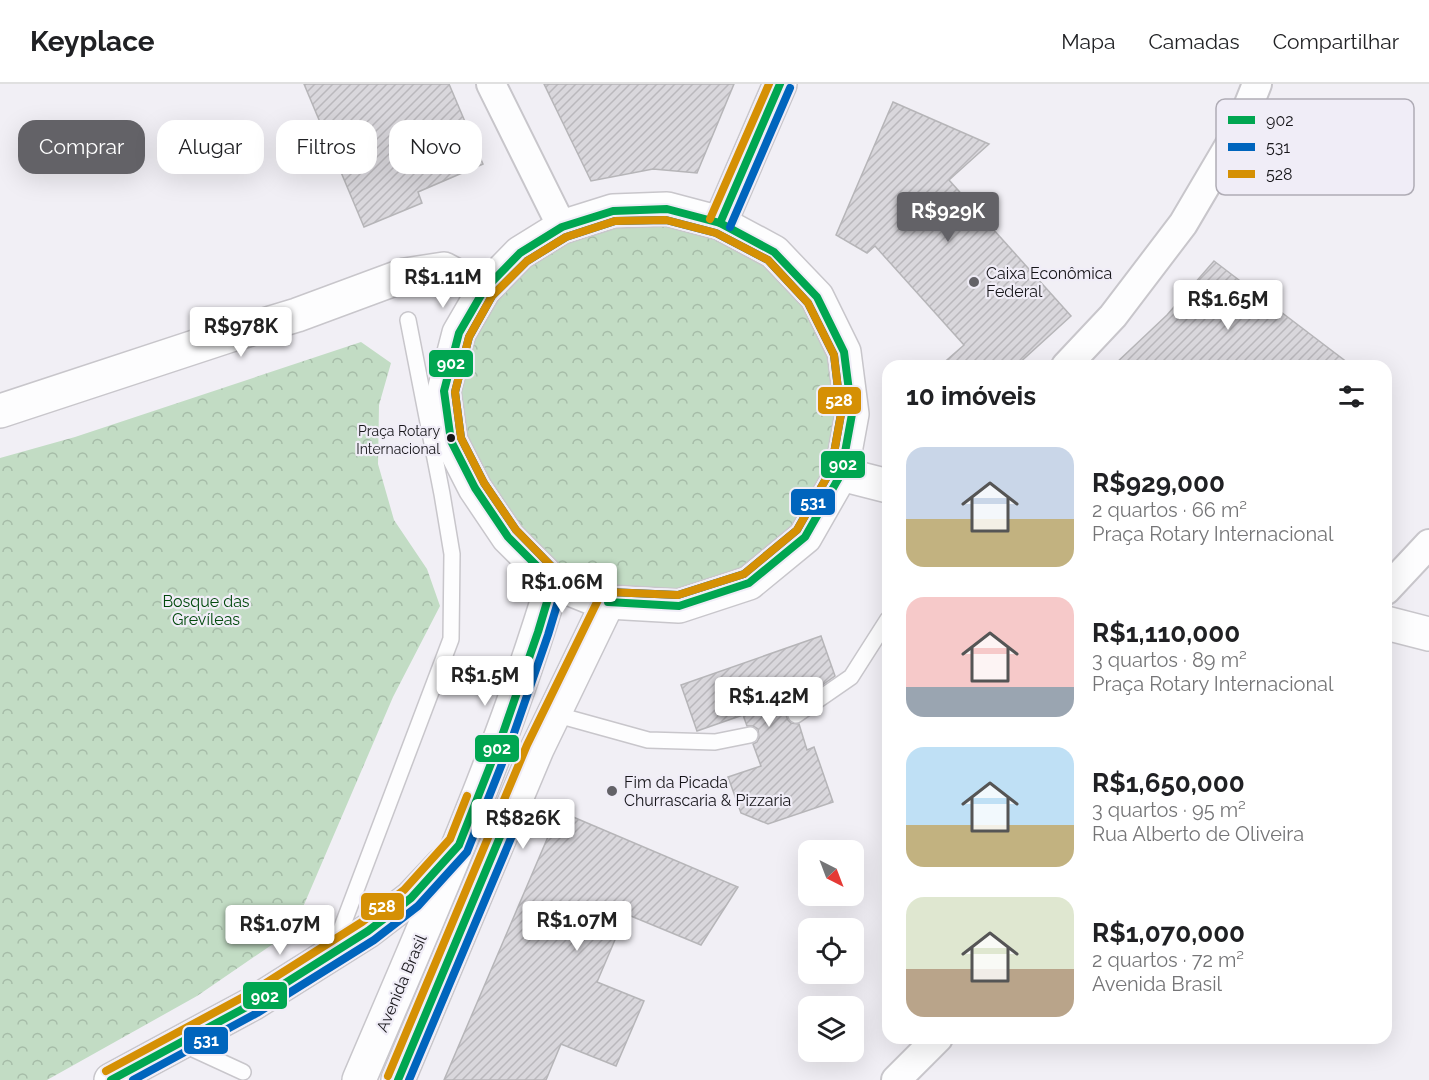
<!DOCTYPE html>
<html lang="pt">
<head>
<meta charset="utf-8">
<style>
	body { margin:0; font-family:Raleway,sans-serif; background:#f2f2f2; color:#202124; height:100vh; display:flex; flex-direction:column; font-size:22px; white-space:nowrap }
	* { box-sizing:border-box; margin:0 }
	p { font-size:20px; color:#757577 }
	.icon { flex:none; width:33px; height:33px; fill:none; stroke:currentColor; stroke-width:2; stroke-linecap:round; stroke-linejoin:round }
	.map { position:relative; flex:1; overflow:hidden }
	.side { position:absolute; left:882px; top:276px; width:510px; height:684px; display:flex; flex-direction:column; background:#fff; border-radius:18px; box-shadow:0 6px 24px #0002 }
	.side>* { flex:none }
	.hud { position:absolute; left:18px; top:36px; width:570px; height:54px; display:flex; gap:12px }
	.needle { width:39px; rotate:138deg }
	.controls { position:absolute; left:798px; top:756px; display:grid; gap:12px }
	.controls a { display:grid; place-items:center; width:66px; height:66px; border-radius:12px; background:#fff; box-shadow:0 6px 24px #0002; font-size:30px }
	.price { position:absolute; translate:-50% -51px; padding:0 14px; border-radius:6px; background:#fff; color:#222; font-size:20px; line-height:39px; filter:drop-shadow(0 2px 3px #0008) }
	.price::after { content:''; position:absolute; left:50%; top:36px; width:18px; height:14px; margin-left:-9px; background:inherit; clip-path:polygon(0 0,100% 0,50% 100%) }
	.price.selected { background:#636267; color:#fff }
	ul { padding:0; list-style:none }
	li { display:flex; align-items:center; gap:18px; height:150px; padding:0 24px }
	li span { display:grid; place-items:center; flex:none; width:168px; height:120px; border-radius:18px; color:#555 }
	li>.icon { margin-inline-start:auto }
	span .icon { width:72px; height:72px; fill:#fffc; stroke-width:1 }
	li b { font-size:26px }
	h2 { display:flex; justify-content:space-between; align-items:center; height:72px; padding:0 24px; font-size:26px }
	.tag { padding:0 21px; border-radius:18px; background:#fff; box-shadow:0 6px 24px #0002; font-size:21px; line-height:54px }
	.tag.selected { background:#636267; color:#fff }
	header { display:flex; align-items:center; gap:36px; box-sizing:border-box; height:84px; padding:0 30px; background:#fff; border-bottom:2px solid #e0e0e0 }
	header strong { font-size:28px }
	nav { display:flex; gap:33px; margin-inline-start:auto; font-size:21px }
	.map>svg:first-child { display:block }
</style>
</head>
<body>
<header>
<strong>Keyplace</strong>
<nav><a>Mapa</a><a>Camadas</a><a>Compartilhar</a></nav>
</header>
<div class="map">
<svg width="1429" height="996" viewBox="0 0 1429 996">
	<defs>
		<pattern id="forest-crowns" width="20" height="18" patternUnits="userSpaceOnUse" patternTransform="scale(1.5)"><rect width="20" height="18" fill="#c2dcc4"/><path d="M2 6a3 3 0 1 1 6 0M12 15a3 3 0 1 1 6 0" fill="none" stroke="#a6bca8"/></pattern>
		<pattern id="building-hatch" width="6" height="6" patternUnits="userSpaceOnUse" patternTransform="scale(1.5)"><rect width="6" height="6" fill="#d9d7dc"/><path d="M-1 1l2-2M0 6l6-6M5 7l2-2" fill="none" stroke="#bab8bc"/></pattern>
	</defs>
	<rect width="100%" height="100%" fill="#f1eff5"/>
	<g fill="url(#forest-crowns)">
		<polygon points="720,139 817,213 852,330 805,453 679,522 553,498 451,357 459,249 562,143"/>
		<polygon points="361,258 391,279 379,321 378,380 394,436 427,485 440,522 393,613 303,823 289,849 197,912 47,996 0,996 0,374 75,353"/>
	</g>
	<g fill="url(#building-hatch)" stroke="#b6b5b8" stroke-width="1.5">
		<polygon points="304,0 449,0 483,80 418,108 422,119 364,143"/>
		<polygon points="544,0 734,0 697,89 653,85 591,97"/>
		<polygon points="893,18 989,60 949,96 1071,232 1016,282 940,282 964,261 875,162 867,169 836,151"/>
		<polygon points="1214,177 1352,282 1113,282 1167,231"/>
		<polygon points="821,552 835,592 815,606 790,615 792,622 788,626 786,631 788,636 791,639 799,640 807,666 814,663 833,718 768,740 741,729 728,693 761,682 753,660 757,658 759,654 758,645 753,642 747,642 743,631 697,647 681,601"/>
		<polygon points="559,727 738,803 701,861 626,830 597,898 644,917 616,982 561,960 546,996 444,996"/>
	</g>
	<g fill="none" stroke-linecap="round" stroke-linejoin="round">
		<g stroke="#c8c6cb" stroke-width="18">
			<g id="lane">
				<polyline points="554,630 648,656 715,658 750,651"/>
				<polyline points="796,631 851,593 888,535"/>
				<polyline points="334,864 451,555 452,470 442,410 408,236"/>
				<polyline points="180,959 243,988"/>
			</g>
		</g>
		<g stroke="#c8c6cb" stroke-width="32">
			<g id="street">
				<polyline points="491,0 562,143"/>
				<polyline points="1066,282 1113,232 1183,140 1239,45 1257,0"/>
				<polyline points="1386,506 1429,460"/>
				<polyline points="896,996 938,954"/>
			</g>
		</g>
		<g stroke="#c8c6cb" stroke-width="36">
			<g id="secondary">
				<polygon points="667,125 720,139 774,168 817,213 844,268 852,330 841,390 805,453 749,499 679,522 608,518 590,513 553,498 508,453 475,404 451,357 444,307 459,249 484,206 520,169 562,143 613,127"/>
				<polyline points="720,139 780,0"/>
				<polyline points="0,327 231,251 297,231 405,191 444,185 484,206"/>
				<polyline points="841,390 888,402"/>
				<polyline points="1386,539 1429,550"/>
				<polyline points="111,996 252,920 368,847 411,814 442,781"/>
				<path d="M359 996C429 832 502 669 553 498"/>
				<polyline points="398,996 537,665 608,518"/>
			</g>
		</g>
		<use href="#lane" stroke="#fdfdfe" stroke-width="15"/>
		<use href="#street" stroke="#fdfdfe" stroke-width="28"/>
		<use href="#secondary" stroke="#fdfdfe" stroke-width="33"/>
		<g stroke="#f0edf7" stroke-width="12">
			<g id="bus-1">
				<polyline points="720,139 780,0"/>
				<polyline points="553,498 508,453 475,404 451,357 444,307 459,249 484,206 520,169 562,143 613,127 667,125 720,139 774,168 817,213 844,268 852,330 841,390 805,453 749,499 679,522 608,518"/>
				<polyline points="111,996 252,920 368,847 411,814 459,761 503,649 538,548 553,498"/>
				<polyline points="398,996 507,736"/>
			</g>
		</g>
		<g stroke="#f0edf7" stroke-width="12">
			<g id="bus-2">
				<polyline points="730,143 790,4"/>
				<polyline points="560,491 516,446 484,399 461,354 455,308 469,253 492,212 527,177 566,153 615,137 666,136 716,149 768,176 808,219 834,271 841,330 831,386 797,446 744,490 678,511 609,508"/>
				<polyline points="133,996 257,929 374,856 418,822 467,768 513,652 548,551 563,501"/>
				<polyline points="409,996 517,740"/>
			</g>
		</g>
		<g stroke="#f0edf7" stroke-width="12">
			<g id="bus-3">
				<polyline points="710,135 769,0"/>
				<polyline points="106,987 247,911 362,838 404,806 450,755 467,712"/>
				<polyline points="388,992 527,661 600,512 608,508 678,511 744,490 797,446 831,386 841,330 834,271 808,219 768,176 716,149 666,136 615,137 566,153 527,177 492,212 469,253 455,308 461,354 484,399 516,446 560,491"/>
			</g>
		</g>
		<use href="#bus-1" stroke="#00a651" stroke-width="8"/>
		<use href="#bus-2" stroke="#0065bd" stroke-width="8"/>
		<use href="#bus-3" stroke="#d59004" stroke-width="8"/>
	</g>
	<g fill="#636267" stroke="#f0edf7" stroke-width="2">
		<circle cx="974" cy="198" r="6"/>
		<circle cx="612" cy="707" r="6"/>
	</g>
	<circle fill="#17161a" stroke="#f0edf7" stroke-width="2" cx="451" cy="354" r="5"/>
	<g text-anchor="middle" stroke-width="4.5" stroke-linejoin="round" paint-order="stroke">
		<g font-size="14" fill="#17161a" stroke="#f0edf7" text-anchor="end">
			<text x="440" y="352">Praça Rotary<tspan x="440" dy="18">Internacional</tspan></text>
		</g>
		<g font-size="16" fill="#17161a" stroke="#f0edf7" text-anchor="start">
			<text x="986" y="195">Caixa Econômica<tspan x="986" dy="18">Federal</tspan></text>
			<text x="624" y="704">Fim da Picada<tspan x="624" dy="18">Churrascaria &amp; Pizzaria</tspan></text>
		</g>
		<g font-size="16" fill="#01490c" stroke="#f0edf7">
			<text x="206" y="523">Bosque das<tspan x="206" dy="18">Grevíleas</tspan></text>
		</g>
		<g font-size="16" fill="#17161a" stroke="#f0edf7">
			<text transform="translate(401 899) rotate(-67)" y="6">Avenida Brasil</text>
		</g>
	</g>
	<rect x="1216" y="15" width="198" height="96" rx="9" fill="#f0edf7" stroke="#afacb5" stroke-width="1.5"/>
	<rect x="1228" y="32" width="27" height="8" fill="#00a651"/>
	<rect x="1228" y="59" width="27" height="8" fill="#0065bd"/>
	<rect x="1228" y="86" width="27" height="8" fill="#d59004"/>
	<g font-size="16" fill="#17161a">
		<text x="1266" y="42">902</text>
		<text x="1266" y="69">531</text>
		<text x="1266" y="96">528</text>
	</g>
	<g stroke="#f0edf7" stroke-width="2">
		<rect x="428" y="265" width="46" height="29" rx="6" fill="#00a651"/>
		<rect x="817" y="302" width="45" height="29" rx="6" fill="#d59004"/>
		<rect x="820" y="366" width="46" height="29" rx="6" fill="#00a651"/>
		<rect x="790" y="404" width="46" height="28" rx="6" fill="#0065bd"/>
		<rect x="474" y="650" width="46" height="29" rx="6" fill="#00a651"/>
		<rect x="360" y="808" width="45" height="29" rx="6" fill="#d59004"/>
		<rect x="242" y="897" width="46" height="29" rx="6" fill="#00a651"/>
		<rect x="183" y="942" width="46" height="29" rx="6" fill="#0065bd"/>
	</g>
	<g font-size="16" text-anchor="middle" font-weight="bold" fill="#fff">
		<text x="451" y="285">902</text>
		<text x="839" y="322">528</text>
		<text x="843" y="386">902</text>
		<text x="813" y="424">531</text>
		<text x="497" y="670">902</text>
		<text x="382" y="828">528</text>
		<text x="265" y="918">902</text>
		<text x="206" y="962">531</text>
	</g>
</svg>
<div class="controls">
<a><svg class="needle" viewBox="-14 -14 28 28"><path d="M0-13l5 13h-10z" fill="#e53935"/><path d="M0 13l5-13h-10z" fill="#757577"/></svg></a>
<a><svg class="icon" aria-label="locate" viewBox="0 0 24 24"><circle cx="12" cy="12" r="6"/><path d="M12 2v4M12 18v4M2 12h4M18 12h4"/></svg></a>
<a><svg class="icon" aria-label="layers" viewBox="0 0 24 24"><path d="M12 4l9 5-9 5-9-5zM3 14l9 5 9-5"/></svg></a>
</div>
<b class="price selected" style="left:948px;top:159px">R$929K</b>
<b class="price" style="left:443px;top:225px">R$1.11M</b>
<b class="price" style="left:1228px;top:247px">R$1.65M</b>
<b class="price" style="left:241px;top:274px">R$978K</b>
<b class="price" style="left:562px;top:530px">R$1.06M</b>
<b class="price" style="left:485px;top:623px">R$1.5M</b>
<b class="price" style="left:769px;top:644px">R$1.42M</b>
<b class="price" style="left:523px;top:766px">R$826K</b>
<b class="price" style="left:577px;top:868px">R$1.07M</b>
<b class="price" style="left:280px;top:872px">R$1.07M</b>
<div class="hud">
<a class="tag selected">Comprar</a>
<a class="tag">Alugar</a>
<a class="tag">Filtros</a>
<a class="tag">Novo</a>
</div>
<section class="side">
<h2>10 imóveis<svg class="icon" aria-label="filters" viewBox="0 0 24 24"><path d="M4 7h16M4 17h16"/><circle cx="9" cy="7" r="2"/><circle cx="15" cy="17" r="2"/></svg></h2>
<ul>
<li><span style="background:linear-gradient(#c9d6e8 60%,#c2b280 0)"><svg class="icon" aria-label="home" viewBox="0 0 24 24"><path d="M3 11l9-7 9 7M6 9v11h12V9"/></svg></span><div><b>R$929,000</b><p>2 quartos · 66 m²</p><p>Praça Rotary Internacional</p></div></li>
<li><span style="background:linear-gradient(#f6c9c9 75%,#9aa5b1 0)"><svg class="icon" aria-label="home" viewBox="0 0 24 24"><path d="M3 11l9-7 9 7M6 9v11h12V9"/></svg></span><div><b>R$1,110,000</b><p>3 quartos · 89 m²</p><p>Praça Rotary Internacional</p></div></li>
<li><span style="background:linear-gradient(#bfe0f5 65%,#c2b280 0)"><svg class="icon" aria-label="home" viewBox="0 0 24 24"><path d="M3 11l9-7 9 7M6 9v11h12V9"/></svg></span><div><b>R$1,650,000</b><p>3 quartos · 95 m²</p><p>Rua Alberto de Oliveira</p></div></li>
<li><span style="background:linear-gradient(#dfe7d0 60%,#b9a48a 0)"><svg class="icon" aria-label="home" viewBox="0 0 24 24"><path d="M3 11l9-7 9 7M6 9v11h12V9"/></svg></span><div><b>R$1,070,000</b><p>2 quartos · 72 m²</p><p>Avenida Brasil</p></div></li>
</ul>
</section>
</div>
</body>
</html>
